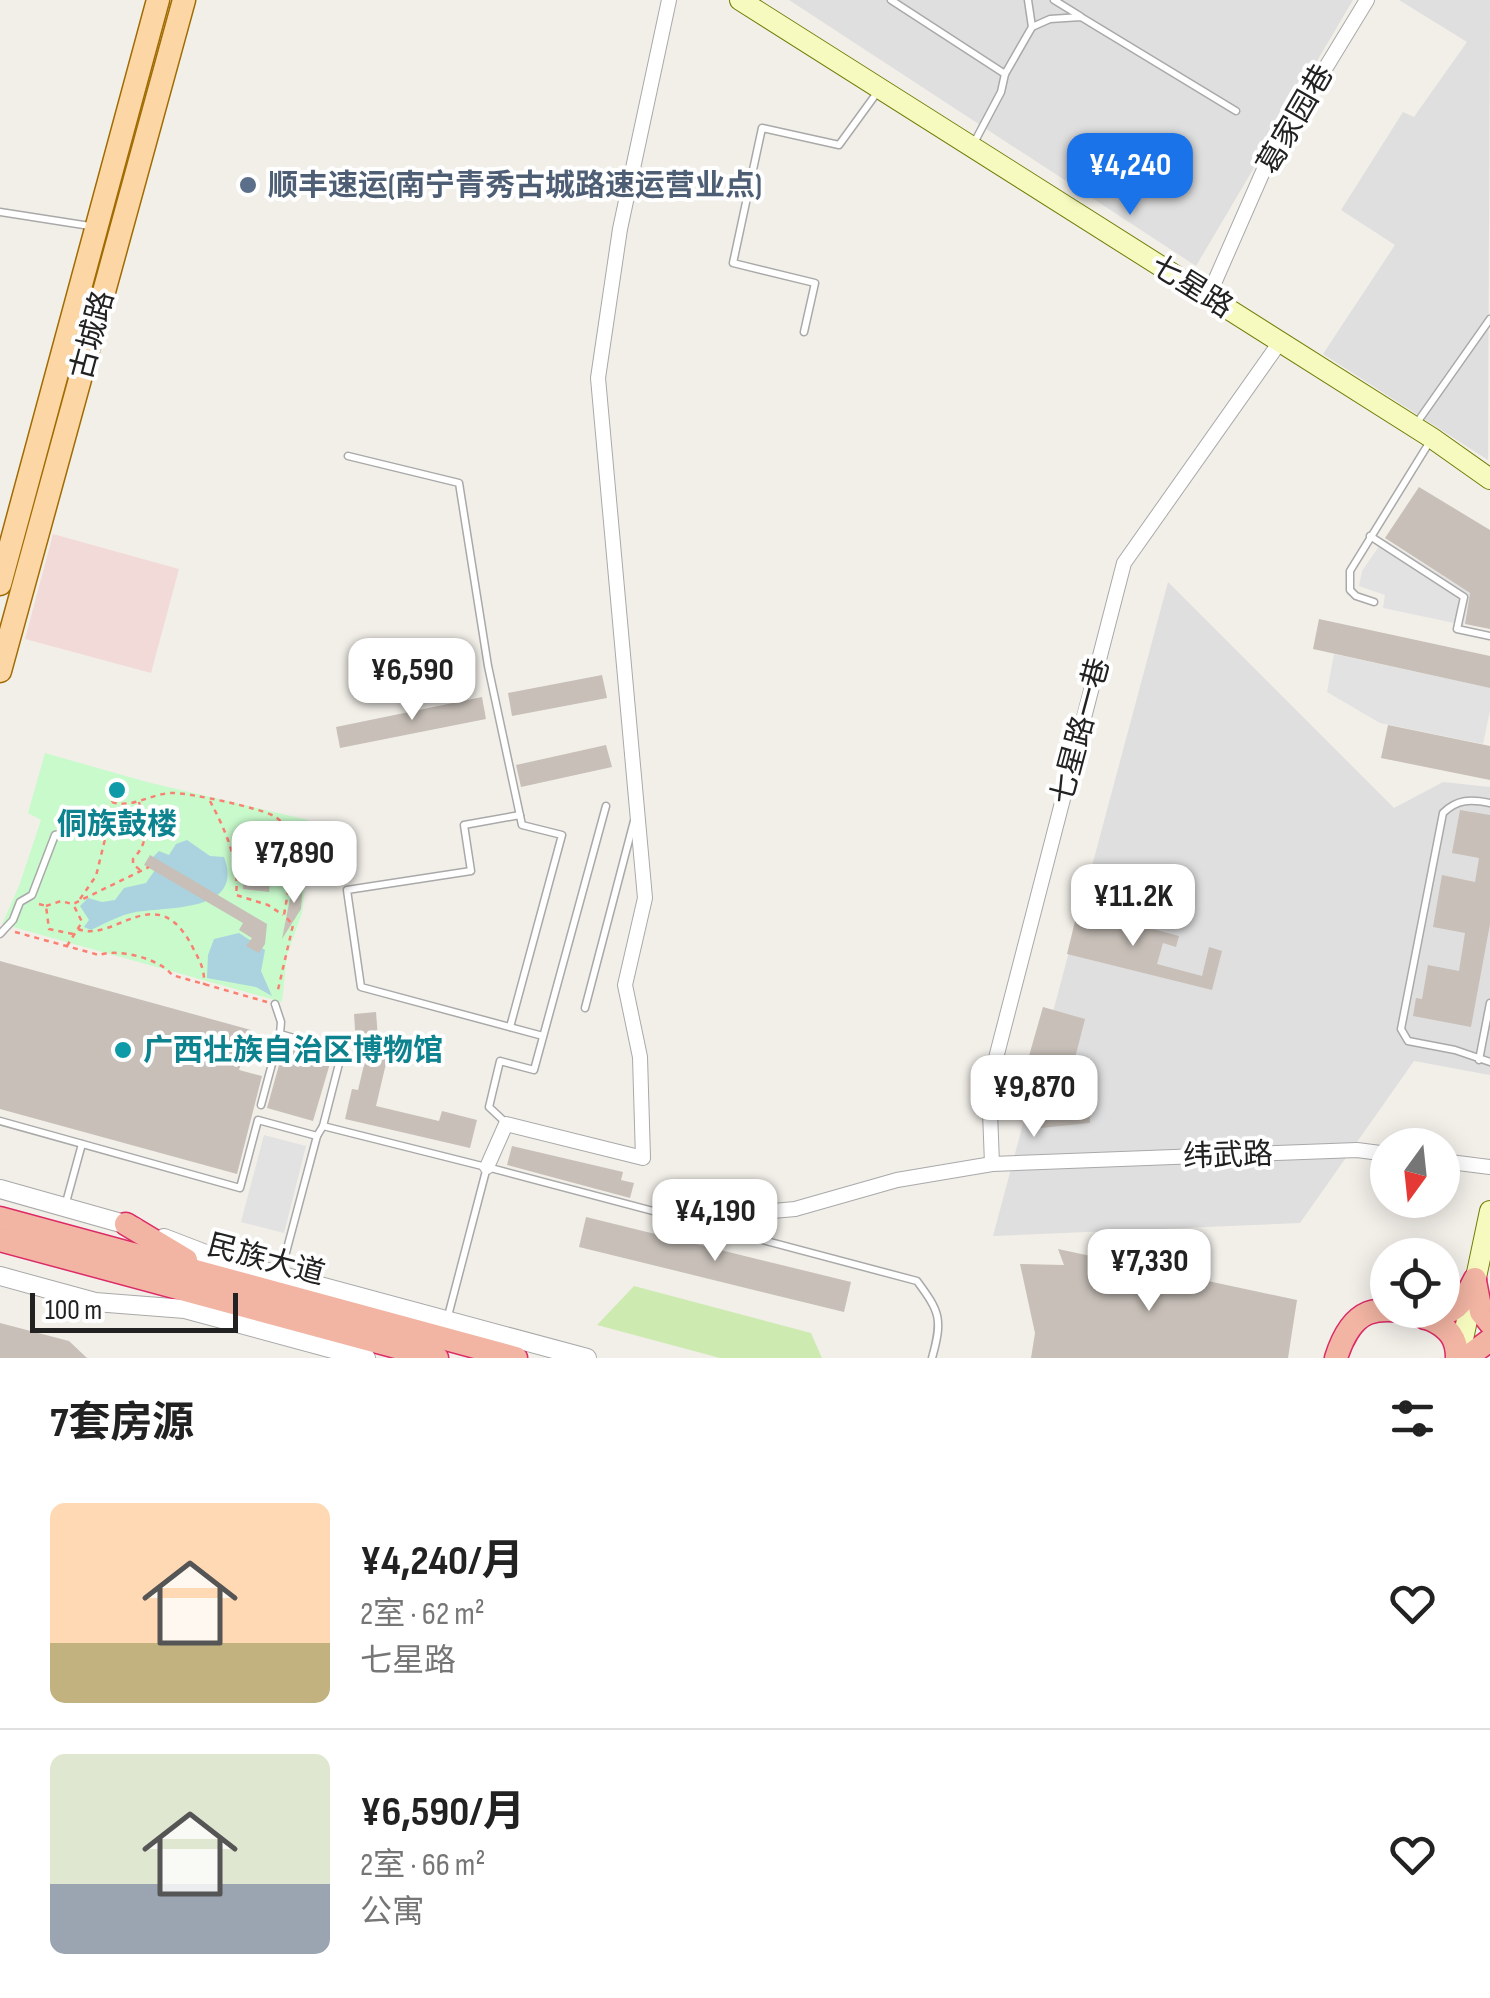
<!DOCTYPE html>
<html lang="zh">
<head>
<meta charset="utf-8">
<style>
	body { margin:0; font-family:"Sofia Sans Condensed","Noto Sans SC",sans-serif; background:#f2f2f2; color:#222; height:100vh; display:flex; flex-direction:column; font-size:38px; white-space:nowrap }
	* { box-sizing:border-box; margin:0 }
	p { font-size:32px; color:#767676 }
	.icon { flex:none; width:55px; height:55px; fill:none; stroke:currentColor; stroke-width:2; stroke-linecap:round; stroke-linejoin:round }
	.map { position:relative; height:1358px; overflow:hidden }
	.drawer { display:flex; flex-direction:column; background:#fff; flex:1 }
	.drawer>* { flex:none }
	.needle { width:65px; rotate:195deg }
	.fabs { position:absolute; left:1370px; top:1128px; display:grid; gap:20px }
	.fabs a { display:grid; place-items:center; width:90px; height:90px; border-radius:50%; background:#fff; box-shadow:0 5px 25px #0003; font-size:50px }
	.scale { position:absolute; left:30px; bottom:25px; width:208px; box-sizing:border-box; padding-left:10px; border:5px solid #222; border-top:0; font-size:28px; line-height:35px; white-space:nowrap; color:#222; -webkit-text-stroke:8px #fff; paint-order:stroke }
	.price { position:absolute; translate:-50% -85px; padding:0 22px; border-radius:20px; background:#fff; color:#222; font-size:32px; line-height:65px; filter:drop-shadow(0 2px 5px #0008) }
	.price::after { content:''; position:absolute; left:50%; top:60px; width:30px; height:22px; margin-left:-15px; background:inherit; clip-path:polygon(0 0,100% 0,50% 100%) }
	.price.on { background:#1a73e8; color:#fff }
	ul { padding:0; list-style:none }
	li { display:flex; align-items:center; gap:30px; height:250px; padding:0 50px }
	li+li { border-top:2px solid #e0e0e0 }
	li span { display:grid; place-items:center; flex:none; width:280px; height:200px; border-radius:15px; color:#555 }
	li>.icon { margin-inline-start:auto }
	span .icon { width:120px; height:120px; fill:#fffc; stroke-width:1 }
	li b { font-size:42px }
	h2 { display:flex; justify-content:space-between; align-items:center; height:120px; padding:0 50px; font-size:42px }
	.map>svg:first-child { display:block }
</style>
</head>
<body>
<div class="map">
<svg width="1490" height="1358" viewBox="0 0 1490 1358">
	<rect width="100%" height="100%" fill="#f2efe9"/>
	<g fill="#e0dfdf">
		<polygon points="789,0 1353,0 1196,266"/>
		<polygon points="1399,0 1490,0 1488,460 1323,354 1395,245 1341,210 1403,112 1414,117 1467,42"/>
		<polygon points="1168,582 1394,808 1443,782 1490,787 1490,1075 1414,1061 1300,1223 993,1236"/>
	</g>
	<polygon fill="#f2dad9" points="53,534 179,569 151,673 25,639"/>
	<polygon fill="#cdebb0" points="634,1286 811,1333 822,1358 720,1358 597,1325"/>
	<polygon fill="#c8facc" points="45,753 147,782 308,820 310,845 302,913 287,955 282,1002 2,924 19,886 41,820 28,813"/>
	<g fill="#e2e2e2">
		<polygon points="1384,539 1470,593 1464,625 1383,608 1385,595 1359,586 1362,571"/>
		<polygon points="1334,654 1490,688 1490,710 1483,744 1380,723 1327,692"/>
		<polygon points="264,1135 306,1146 284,1233 241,1222"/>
	</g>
	<g fill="#aad3df">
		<path d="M187 840 210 856 224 857C244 909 177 907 144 911 125 912 108 922 91 930L84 927 89 920 80 906 88 898 102 902 115 900 124 888 146 883 155 870 153 857 159 851 169 855 176 844Z"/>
		<polygon points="239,933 265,950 261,971 272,996 256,987 207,978 208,955 214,939"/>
	</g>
	<g fill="#c7bfb8">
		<polygon points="1419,487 1490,530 1490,629 1465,624 1470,593 1385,538"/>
		<polygon points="1319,619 1490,656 1490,688 1313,649"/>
		<polygon points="602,675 607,698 512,716 508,693"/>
		<polygon points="482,697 486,719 340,748 336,727"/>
		<polygon points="1388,725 1490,746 1490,780 1381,758"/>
		<polygon points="606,745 612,767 521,787 516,765"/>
		<polygon points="1460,810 1490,815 1490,924 1471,1027 1413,1016 1416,998 1422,999 1428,965 1459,971 1465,933 1433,927 1442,875 1475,882 1479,858 1452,853"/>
		<polygon points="255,836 274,838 269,892 243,889 246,853 254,854"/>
		<polygon points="150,855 267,924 265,944 259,953 246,946 252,938 239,930 243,923 144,865"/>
		<polygon points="293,883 303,885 301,909 282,939"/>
		<polygon points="1078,909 1179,936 1176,947 1163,943 1157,964 1202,976 1209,947 1222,951 1212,990 1067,954"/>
		<polygon points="0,961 251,1030 239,1070 262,1076 237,1174 0,1109"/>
		<polygon points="1043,1007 1085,1019 1068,1085 1077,1096 1089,1093 1090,1123 1041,1128 1019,1091"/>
		<polygon points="376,1012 379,1052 388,1055 376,1106 439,1121 442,1111 477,1120 470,1148 345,1119 352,1089 358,1090 369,1044 356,1045 354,1014"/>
		<polygon points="284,1047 331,1060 313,1121 267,1108"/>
		<polygon points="512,1146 623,1172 621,1180 634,1183 630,1198 507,1165"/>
		<polygon points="586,1217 851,1282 844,1312 579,1247"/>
		<polygon points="1058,1249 1297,1300 1288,1358 1031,1358 1035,1333 1020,1264 1064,1265"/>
		<polygon points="0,1323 69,1341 87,1358 0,1358"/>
	</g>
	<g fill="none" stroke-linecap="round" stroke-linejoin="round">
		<g stroke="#a9a9a9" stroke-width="9">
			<g id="service">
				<polyline points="891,0 1005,74"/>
				<polyline points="1054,0 1080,16"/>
				<polyline points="1032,27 1050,19 1081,17 1236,111"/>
				<polyline points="975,141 1001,92 1005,74 1032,27 1028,0"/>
				<polyline points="0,212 90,226"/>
				<polyline points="804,332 815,283 733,263 762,128 839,145 879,90"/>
				<polyline points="1416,424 1490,319"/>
				<polyline points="348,456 459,483 488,666 522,825 562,835 510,1027"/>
				<polyline points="1370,536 1464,597 1457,629 1490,636"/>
				<polyline points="1374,602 1356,596 1350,590 1350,571 1429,443"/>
				<path d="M1490 803C1471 799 1457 799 1443 813L1401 1029 1408 1041 1455 1050 1490 1062"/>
				<polyline points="520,815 464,825 471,871 347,890 361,987 543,1036"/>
				<polyline points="0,934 13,920 20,902 32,895 55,835 100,825 101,821"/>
				<polyline points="275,1004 281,1022 280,1034"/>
				<polyline points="585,1008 634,821"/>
				<polyline points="1479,1060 1490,1003"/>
				<polyline points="261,1105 280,1034 342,1052 323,1126 486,1167"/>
				<polyline points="0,1121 240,1188 258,1120 317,1136 323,1126"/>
				<polyline points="505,1122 489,1107 500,1061 534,1070 606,806"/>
				<polyline points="65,1206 82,1144"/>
				<polyline points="280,1275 317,1136"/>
				<path d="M448 1316 487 1167 917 1281C940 1312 943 1319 932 1358"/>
			</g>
		</g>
		<g stroke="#a9a9a9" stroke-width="16">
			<g id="minor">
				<polyline points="1208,297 1265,167 1367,0"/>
				<polyline points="1442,1161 1490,1167"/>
				<polyline points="992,1164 989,1085 1124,563 1280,342"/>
				<polyline points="487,1167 506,1124 643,1158 640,1057 625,985 645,898 598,378 620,229 669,0"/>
				<polyline points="726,1230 730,1215 795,1209 897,1180 992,1164 1357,1150 1388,1154"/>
			</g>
		</g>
		<g stroke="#a9a9a9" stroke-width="20">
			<g id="tertiary">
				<polyline points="0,1189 135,1227"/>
				<polyline points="164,1238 216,1258 587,1358"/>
				<polyline points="0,1276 95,1302 185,1309 366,1358"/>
			</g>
		</g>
		<g stroke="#707d05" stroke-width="22">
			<g id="secondary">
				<polyline points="740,0 1432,438 1490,479"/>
				<polyline points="1459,1358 1490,1211"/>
			</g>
		</g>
		<g stroke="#a06b00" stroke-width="25">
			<g id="primary">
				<polyline points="0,584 158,0"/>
				<polyline points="0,671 184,0"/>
			</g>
		</g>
		<g stroke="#dc2a67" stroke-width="25">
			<g id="trunk">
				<polyline points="0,1218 516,1358"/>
				<polyline points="126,1224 186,1260"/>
				<polyline points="0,1240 437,1358"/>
				<polyline points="1475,1281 1481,1312 1490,1323"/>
				<path d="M1425 1318C1454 1315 1463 1304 1475 1279"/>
				<path d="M1336 1358C1341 1342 1351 1320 1368 1313 1391 1305 1437 1315 1451 1335 1456 1342 1457 1350 1457 1358"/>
				<polyline points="1466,1358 1490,1340"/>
			</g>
		</g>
		<g stroke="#fa8072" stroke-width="2.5" stroke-dasharray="5 5" stroke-linecap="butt">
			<path d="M210 801C225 829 240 863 236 895L268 905 283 915"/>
			<path d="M139 802C145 826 151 840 133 859V864L140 870"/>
			<path d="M107 811 112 802C133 809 151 793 173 793 190 793 260 808 274 816 285 823 293 836 298 847L304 848 300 873 290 880 284 915 293 925 277 994"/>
			<polyline points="80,899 96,876 106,835"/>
			<polyline points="39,904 46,906 49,929 73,934"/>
			<polyline points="46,906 61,901 72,904"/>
			<path d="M78 929C115 944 157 876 193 948 200 961 205 970 204 985"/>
			<path d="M15 932 99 955C118 948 161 959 172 975L267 1002"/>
			<polyline points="67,946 82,922 73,904 149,867"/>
		</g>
		<use href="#service" stroke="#fff" stroke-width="6"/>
		<use href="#minor" stroke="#fff" stroke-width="14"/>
		<use href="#tertiary" stroke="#fff" stroke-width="18"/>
		<use href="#secondary" stroke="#f7fabf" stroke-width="20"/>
		<use href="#primary" stroke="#fcd6a4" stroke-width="22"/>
		<use href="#trunk" stroke="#f2b4a3" stroke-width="22"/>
	</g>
	<circle fill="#5c6f8a" stroke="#fff" stroke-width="4" cx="248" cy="185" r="10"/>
	<g fill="#0f9aa8" stroke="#fff" stroke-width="4">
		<circle cx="117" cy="790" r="10"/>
		<circle cx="123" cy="1050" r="10"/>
	</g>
	<g text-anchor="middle" stroke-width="8" stroke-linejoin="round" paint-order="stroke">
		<g font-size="30" fill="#222" stroke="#fff">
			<text transform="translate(1295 119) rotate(-60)" y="10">葛家园巷</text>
			<text transform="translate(1192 286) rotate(32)" y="10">七星路</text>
			<text transform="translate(92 335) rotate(-75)" y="10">古城路</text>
			<text transform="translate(1080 731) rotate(-75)" y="10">七星路一巷</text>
			<text transform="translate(1228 1155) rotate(-2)" y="10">纬武路</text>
			<text transform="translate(266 1259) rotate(15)" y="10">民族大道</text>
		</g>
		<g font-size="30" font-weight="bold" fill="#4e5e75" stroke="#fff" text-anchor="start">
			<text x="268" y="195">顺丰速运(南宁青秀古城路速运营业点)</text>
		</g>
		<g font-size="30" font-weight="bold" fill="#0d838f" stroke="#fff">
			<text x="117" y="834">侗族鼓楼</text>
			<text x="143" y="1060" text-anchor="start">广西壮族自治区博物馆</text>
		</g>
	</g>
</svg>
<div class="fabs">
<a><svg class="needle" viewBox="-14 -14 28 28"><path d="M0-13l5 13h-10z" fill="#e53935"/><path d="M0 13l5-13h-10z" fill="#767676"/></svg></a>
<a><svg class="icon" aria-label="locate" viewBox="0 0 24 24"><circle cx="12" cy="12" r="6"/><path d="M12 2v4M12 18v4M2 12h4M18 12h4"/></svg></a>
</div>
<div class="scale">100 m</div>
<b class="price on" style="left:1130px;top:218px">¥4,240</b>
<b class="price" style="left:412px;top:723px">¥6,590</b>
<b class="price" style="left:294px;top:906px">¥7,890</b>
<b class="price" style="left:1133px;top:949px">¥11.2K</b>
<b class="price" style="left:1034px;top:1140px">¥9,870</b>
<b class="price" style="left:715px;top:1264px">¥4,190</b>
<b class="price" style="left:1149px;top:1314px">¥7,330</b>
</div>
<section class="drawer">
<h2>7套房源<svg class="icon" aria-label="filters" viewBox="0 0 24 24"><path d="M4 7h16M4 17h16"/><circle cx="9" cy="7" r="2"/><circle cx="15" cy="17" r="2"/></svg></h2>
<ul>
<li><span style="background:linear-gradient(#ffd9b3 70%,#c2b280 0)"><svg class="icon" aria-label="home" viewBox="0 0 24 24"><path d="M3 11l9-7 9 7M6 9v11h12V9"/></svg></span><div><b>¥4,240/月</b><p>2室 · 62 m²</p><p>七星路</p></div><svg class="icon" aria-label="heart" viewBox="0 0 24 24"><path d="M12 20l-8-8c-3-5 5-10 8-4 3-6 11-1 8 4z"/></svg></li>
<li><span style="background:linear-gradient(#dfe7d0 65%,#9aa5b1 0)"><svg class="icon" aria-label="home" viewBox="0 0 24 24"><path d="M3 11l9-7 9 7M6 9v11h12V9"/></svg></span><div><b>¥6,590/月</b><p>2室 · 66 m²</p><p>公寓</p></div><svg class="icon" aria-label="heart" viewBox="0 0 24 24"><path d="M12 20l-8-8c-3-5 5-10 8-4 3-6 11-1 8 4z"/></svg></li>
</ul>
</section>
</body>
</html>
